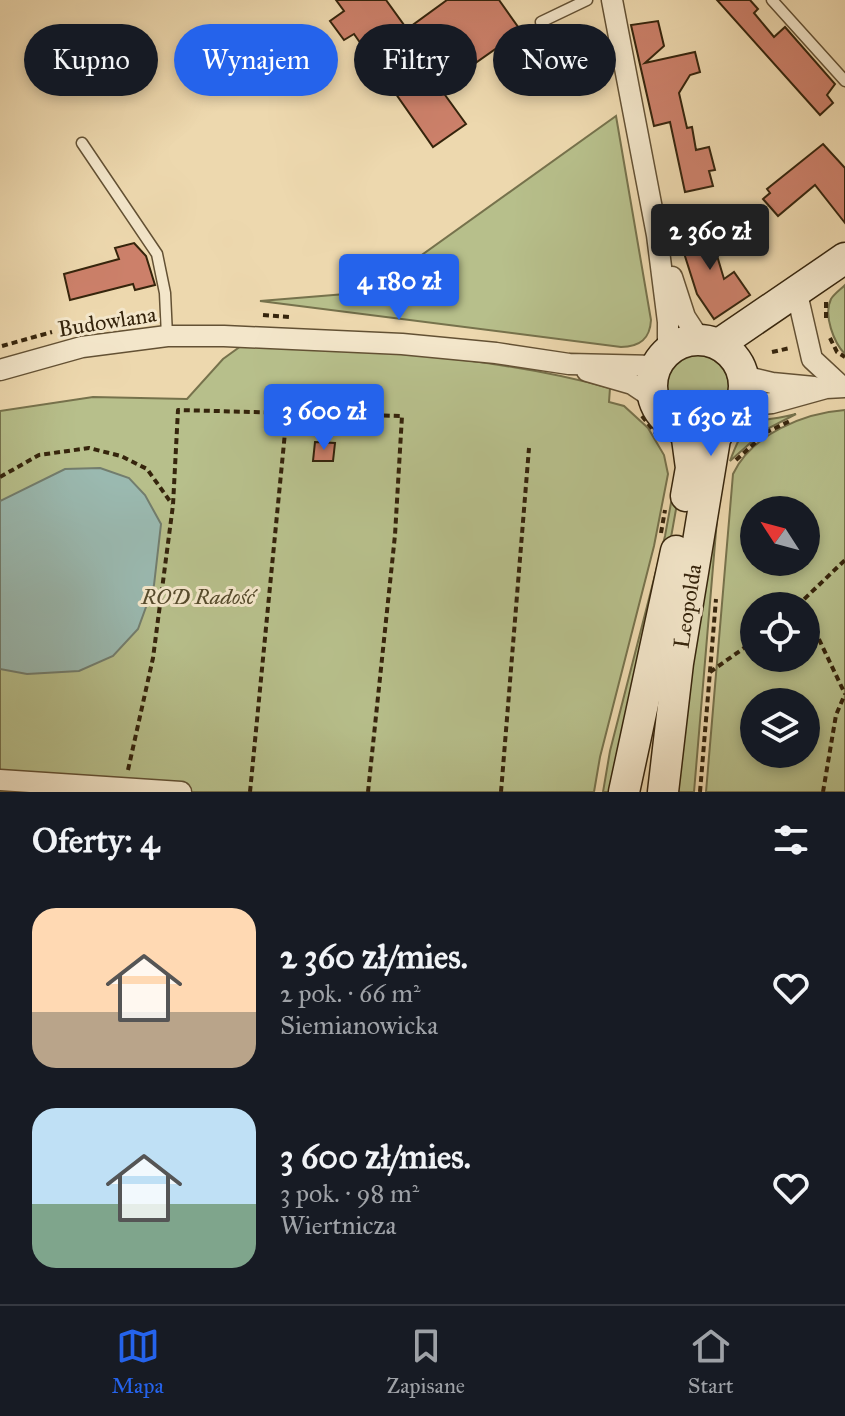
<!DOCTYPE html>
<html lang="pl">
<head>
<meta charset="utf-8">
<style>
	body { margin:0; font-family:"IM FELL Great Primer",serif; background:#242831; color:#f1f3f6; height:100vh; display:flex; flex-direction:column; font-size:30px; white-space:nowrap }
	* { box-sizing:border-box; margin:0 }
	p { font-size:26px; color:#9ea1a6 }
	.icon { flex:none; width:44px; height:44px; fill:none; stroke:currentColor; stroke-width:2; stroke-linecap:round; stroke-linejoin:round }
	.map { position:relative; height:792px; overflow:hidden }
	.sheet { display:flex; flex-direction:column; background:#171b24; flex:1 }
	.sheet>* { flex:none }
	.banner { position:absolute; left:24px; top:24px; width:798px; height:72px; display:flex; gap:16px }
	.needle { width:52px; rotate:306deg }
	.fabs { position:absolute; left:740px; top:496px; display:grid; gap:16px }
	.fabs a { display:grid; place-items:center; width:80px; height:80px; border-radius:50%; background:#171b24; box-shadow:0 4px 12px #0003; font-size:40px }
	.price { position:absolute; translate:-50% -68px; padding:0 18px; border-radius:8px; background:#2563eb; color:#fff; font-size:26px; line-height:52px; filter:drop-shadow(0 2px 4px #0008) }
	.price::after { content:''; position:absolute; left:50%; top:48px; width:24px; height:18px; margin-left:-12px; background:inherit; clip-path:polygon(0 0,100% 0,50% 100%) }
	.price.current { background:#222; color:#fff }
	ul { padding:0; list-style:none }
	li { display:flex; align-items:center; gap:24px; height:200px; padding:0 32px }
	li span { display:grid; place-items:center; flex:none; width:224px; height:160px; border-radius:24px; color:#555 }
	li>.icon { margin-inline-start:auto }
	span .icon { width:96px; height:96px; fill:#fffc; stroke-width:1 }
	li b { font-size:34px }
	h2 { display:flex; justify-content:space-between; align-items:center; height:96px; padding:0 32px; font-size:34px }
	.tag { padding:0 28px; border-radius:36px; background:#171b24; box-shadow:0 4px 12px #0003; font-size:28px; line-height:72px }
	.tag.current { background:#2563eb; color:#fff }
	.tabs { display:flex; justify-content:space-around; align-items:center; height:112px; border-top:2px solid #363941; background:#171b24; font-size:22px; color:#9ea1a6 }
	.tabs a { display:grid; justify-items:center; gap:4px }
	.tabs .current { color:#2563eb }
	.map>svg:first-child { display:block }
</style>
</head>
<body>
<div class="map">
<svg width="845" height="792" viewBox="0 0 845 792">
	<rect width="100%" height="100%" fill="#edd8ae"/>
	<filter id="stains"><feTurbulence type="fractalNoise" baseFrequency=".0025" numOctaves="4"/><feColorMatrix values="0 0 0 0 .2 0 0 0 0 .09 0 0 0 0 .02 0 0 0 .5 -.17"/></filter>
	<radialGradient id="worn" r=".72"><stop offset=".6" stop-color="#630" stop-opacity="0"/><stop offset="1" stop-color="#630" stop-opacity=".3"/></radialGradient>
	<g fill="#b7bf8b" stroke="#76724c" stroke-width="2" fill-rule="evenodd">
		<path d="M616 116 651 320C650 339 640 347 621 347L260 301 370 292Z"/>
		<path d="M845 285V354C834 343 823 315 831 299 834 294 841 289 845 285Z"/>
		<path d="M241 346C365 350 490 355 610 388L609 402 624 406 648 428 664 455 668 474 654 546 600 757 594 792H0V411L93 397 187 399 223 359Z"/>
		<circle cx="697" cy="387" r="32"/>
		<path d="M845 410V792H706L733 474C752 434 804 413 845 410ZM754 510H806V562H754ZM754 606H806V658H754ZM754 702H806V754H754Z"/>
		<path d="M796 414 765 430 730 461C748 412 752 425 796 414Z"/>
		<polygon points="675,481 681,481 667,560 612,792 603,792 610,751 665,536"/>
		<polygon points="720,484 694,792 674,792 694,605"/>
	</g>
	<polygon fill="#9ab9b0" stroke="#727d6e" stroke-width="2" points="100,468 129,478 145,495 161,524 154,585 138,629 113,656 79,671 27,674 0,669 0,501 65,469"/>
	<g fill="#cc806a" stroke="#35240c" stroke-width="2">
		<polygon points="336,0 386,0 407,29 447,0 499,0 521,31 440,88 466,124 433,147 354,34 344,40 330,21 344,11"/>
		<polygon points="717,0 750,0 758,9 754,13 774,37 785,27 835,84 827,95 833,103 820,115"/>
		<polygon points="658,21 664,46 645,63 695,52 700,72 690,75 679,93 687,128 692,127 696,150 709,147 715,170 709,171 713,186 685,192 670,122 654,126 631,25"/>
		<polygon points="584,26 600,60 570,74 554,40"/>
		<polygon points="823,144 845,168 845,223 815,185 778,216 763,199 770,193 767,189"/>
		<polygon points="707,222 724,279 734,272 750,295 714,319 697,294 677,231"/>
		<polygon points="134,243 146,256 155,285 135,290 133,284 70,300 64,274 119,259 115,248"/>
		<polygon points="315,442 335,443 333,461 313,461"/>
	</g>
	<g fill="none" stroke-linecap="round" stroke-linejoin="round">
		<g stroke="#635134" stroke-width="13">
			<g id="lane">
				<polyline points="772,0 845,81"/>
				<polyline points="541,22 587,0"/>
				<polyline points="82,143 157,254 165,293 167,336"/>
			</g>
		</g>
		<g stroke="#635134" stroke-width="23">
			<g id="street">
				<polyline points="612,0 657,235 668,322 668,350"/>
				<polyline points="672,277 685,317 700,340"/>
				<polyline points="798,298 812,359 841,386"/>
				<polyline points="0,370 82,347 167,336 224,336 402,344 496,353 569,364 656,366"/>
				<polyline points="587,371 632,384 653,398"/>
				<polyline points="743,376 772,383 814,387"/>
				<polyline points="740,406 772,403 826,388 845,387"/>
				<polyline points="0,780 181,792"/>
			</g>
		</g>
		<g stroke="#35240c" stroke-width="33">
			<g id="secondary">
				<circle cx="698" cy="386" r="46"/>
				<polyline points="719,344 845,258"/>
				<polyline points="686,431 691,468 686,496"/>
				<polyline points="624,792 676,551"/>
				<polyline points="663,792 678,663 715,439 723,424"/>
			</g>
		</g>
		<g stroke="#35240c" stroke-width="4" stroke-dasharray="6 4" stroke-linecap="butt">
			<polyline points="826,302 826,321"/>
			<polyline points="263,315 290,317"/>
			<polyline points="830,338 837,352 845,357"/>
			<polyline points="2,346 52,332"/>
			<polyline points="772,352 790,348"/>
			<polyline points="642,416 661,440"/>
			<polyline points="736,460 767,432 790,421"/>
			<polyline points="0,477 39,455 89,448 121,456 147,469 172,504"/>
			<polyline points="661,533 665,510"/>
			<polyline points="797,606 845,560"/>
			<polyline points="806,612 845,694"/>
			<polyline points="710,672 754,641"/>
			<polyline points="128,770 153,658 173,505 178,410 402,416 395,535 368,792"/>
			<polyline points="250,792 287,412"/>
			<polyline points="501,792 529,448"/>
			<polyline points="700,792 716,599"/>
			<polyline points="823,792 836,715 845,694"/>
		</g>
		<use href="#lane" stroke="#f3e6ca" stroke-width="10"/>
		<use href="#street" stroke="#f3e6ca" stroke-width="20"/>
		<use href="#secondary" stroke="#f3e6ca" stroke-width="30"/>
	</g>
	<g text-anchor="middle" stroke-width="6" stroke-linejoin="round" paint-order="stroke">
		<g font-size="22" fill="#35240c" stroke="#f3e6ca">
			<text transform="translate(107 321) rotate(-9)" y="8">Budowlana</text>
			<text transform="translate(687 606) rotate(-81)" y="8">Leopolda</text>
		</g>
		<g font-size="22" font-style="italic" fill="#564b2c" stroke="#f3e6ca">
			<text x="198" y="604">ROD Radość</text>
		</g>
	</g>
	<rect width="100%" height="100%" filter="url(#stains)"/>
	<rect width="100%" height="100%" fill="url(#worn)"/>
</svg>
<div class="fabs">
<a><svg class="needle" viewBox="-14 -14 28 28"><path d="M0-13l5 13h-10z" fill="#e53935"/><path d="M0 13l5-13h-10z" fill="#9ea1a6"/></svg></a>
<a><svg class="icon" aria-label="locate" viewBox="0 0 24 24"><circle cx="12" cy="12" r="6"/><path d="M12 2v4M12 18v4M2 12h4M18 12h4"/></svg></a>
<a><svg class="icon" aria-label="layers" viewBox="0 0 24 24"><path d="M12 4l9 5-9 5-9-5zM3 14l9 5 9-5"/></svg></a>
</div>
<b class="price current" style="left:710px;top:272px">2 360 zł</b>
<b class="price" style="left:399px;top:322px">4 180 zł</b>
<b class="price" style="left:324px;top:452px">3 600 zł</b>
<b class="price" style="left:711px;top:458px">1 630 zł</b>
<div class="banner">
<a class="tag">Kupno</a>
<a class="tag current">Wynajem</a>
<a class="tag">Filtry</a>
<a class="tag">Nowe</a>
</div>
</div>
<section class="sheet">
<h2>Oferty: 4<svg class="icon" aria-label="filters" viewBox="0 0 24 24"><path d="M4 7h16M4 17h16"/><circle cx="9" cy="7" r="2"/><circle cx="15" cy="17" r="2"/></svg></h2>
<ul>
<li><span style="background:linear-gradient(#ffd9b3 65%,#b9a48a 0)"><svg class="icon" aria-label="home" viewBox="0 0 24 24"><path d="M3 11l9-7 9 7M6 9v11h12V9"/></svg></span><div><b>2 360 zł/mies.</b><p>2 pok. · 66 m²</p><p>Siemianowicka</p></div><svg class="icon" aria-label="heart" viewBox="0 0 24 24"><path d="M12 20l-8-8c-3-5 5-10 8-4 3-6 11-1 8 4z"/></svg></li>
<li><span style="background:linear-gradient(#bfe0f5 60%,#7fa58c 0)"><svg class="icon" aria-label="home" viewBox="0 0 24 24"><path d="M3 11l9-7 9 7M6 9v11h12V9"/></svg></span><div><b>3 600 zł/mies.</b><p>3 pok. · 98 m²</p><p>Wiertnicza</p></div><svg class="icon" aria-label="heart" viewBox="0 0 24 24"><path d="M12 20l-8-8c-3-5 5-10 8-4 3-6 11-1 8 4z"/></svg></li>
</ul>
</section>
<nav class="tabs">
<a class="current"><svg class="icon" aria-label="map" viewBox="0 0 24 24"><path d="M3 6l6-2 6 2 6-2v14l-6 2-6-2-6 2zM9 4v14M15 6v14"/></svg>Mapa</a>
<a><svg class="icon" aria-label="saved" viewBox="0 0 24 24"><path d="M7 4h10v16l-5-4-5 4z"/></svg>Zapisane</a>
<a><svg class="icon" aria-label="home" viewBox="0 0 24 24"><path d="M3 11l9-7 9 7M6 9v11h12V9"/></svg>Start</a>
</nav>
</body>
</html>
